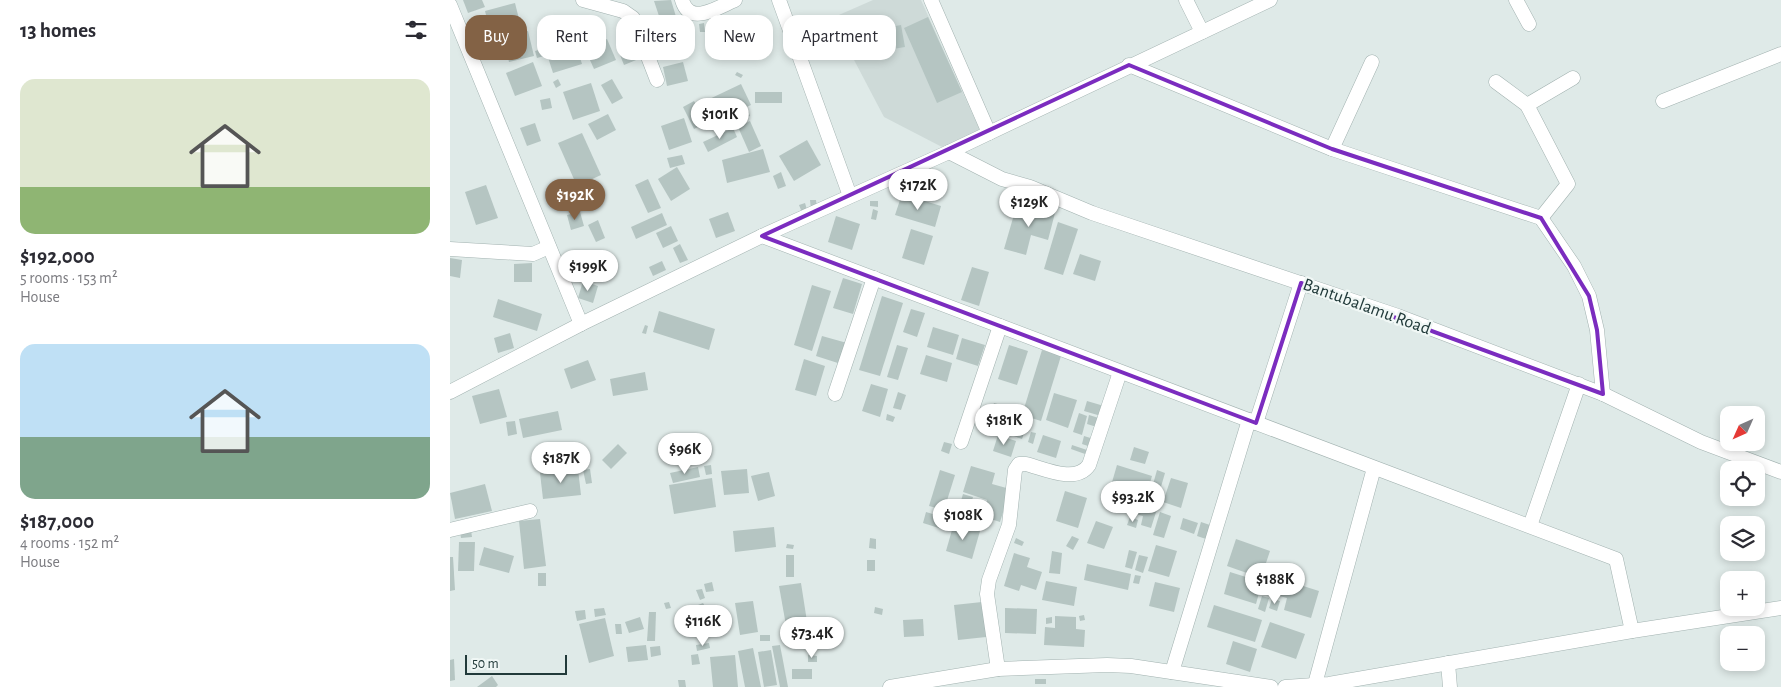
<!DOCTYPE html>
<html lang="en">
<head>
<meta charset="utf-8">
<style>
	body { margin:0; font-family:"Alegreya Sans",sans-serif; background:#f7f7f7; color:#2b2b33; height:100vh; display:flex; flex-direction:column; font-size:19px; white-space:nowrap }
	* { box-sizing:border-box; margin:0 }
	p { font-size:16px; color:#7c7c81 }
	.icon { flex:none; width:28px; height:28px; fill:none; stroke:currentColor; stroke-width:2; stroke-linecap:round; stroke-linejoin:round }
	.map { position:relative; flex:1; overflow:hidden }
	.sheet { display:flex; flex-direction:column; background:#fff; width:450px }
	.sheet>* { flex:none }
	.guide { position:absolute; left:15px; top:15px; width:475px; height:45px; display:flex; gap:10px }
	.needle { width:32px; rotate:225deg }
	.controls { position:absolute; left:1270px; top:406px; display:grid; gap:10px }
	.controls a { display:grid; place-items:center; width:45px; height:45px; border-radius:10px; background:#fff; box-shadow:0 2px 8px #0003; font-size:25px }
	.scale { position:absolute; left:15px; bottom:12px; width:102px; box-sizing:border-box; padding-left:5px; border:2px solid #213a3a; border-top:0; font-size:14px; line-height:18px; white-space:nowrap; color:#213a3a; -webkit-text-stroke:4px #f0f7f5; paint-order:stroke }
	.price { position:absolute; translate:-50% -42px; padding:0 11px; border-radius:18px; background:#fff; color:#222; font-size:16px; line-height:32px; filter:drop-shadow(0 1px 2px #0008) }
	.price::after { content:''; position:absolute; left:50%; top:30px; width:15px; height:11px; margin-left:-8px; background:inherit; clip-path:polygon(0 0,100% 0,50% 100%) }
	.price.current { background:#836245; color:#fff }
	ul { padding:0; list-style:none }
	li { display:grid; align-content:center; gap:10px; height:265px; padding:0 20px }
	li span { display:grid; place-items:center; height:155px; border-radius:15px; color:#555 }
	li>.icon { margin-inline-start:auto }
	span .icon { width:90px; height:90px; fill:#fffc; stroke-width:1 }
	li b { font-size:21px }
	h2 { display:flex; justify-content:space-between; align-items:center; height:60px; padding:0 20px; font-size:21px }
	.chip { padding:0 18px; border-radius:15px; background:#fff; box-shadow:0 2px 8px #0003; font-size:18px; line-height:45px }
	.chip.current { background:#836245; color:#fff }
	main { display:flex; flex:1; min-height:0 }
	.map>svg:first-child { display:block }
</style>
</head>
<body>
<main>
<section class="sheet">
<h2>13 homes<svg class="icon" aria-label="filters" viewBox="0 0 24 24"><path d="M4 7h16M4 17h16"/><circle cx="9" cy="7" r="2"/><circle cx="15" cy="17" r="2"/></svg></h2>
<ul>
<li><span style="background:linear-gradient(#dfe7d0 70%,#8fb573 0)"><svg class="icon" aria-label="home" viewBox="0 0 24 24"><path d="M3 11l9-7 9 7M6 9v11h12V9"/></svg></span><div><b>$192,000</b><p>5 rooms · 153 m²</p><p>House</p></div></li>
<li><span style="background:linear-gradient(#bfe0f5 60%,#7fa58c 0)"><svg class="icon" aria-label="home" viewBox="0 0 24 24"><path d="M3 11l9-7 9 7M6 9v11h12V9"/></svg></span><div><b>$187,000</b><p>4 rooms · 152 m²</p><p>House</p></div></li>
</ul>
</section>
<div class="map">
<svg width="1331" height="687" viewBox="0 0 1331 687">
	<rect width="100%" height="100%" fill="#dfeae8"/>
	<polygon fill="#cedad8" points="423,0 471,0 530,131 492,147 434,117 382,18"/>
	<g fill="#b5c5c2">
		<polygon points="13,0 32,0 35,7 18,13"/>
		<polygon points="221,0 227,20 212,25 204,1"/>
		<polygon points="65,3 71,27 41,35 35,11"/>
		<polygon points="478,17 512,92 487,103 454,28"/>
		<polygon points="267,21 270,38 261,40 258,23"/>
		<polygon points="254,23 255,32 250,32 249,24"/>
		<polygon points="451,25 455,47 419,53 407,36 406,33"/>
		<polygon points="288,26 293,37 278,43 274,32"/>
		<polygon points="78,31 84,56 59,62 53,37"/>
		<polygon points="183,38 191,58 174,65 166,45"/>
		<polygon points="124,39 132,64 103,73 95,48"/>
		<polygon points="157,39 166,60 144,69 135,49"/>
		<polygon points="92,49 94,56 87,58 85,51"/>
		<polygon points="83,62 92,86 65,96 56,73"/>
		<polygon points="233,62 238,81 217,86 213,67"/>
		<polygon points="287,72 293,75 291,78 285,75"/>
		<polygon points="108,79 111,85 106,88 103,82"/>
		<polygon points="162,79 173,98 162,104 151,85"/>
		<polygon points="141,83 150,111 123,120 113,92"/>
		<polygon points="291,84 301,105 261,123 251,103"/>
		<rect x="305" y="92" width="27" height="11"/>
		<polygon points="100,98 102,108 92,110 90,100"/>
		<polygon points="244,101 256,123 244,129 233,107"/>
		<polygon points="298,110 300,116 287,121 285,116"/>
		<polygon points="158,114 166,130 147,140 138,124"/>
		<polygon points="234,118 242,142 219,150 211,126"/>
		<polygon points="300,121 311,146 299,152 288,127"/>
		<polygon points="85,123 91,141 77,146 70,128"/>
		<polygon points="283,128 287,137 258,152 253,142"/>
		<polygon points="132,133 151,175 127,186 108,143"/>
		<polygon points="357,140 371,165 344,181 329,156"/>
		<polygon points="313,149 320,172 277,183 272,160"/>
		<polygon points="232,155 235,164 220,168 217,158"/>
		<polygon points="227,167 240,189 221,201 208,179"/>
		<polygon points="331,172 336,186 328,189 323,176"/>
		<polygon points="198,179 211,208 198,213 185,185"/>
		<polygon points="36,185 48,218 26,225 15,192"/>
		<polygon points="452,194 491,206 485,227 445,215"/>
		<polygon points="360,200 366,200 367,209 361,210"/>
		<polygon points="420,201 428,201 428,207 420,206"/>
		<polygon points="355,203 358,213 353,215 349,205"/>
		<polygon points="579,205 605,213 598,240 581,235 576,255 554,249 563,218 569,209"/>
		<polygon points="423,209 428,211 426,220 421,219"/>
		<polygon points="130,212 134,226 121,230 117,215"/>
		<polygon points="278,212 285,231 266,238 259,219"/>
		<polygon points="212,213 217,225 186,239 181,227"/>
		<polygon points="386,216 410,224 402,250 378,242"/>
		<polygon points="148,220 155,238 146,242 138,225"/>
		<polygon points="608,222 628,229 613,275 594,269"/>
		<polygon points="221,226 228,241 213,248 206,233"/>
		<polygon points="461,229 483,236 474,265 452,258"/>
		<polygon points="230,244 238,260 230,263 223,248"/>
		<polygon points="630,254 651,261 645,281 623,274"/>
		<polygon points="0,258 12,260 10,278 0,276"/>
		<polygon points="212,261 216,270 203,276 199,267"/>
		<polygon points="82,263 82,282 64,282 64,264"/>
		<polygon points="522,267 539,272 529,306 511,300"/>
		<polygon points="393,278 412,284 403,314 383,308"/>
		<polygon points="133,281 148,286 143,303 128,298"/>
		<polygon points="362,285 381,291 362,351 344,345"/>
		<polygon points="432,296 453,303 430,376 409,370"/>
		<polygon points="48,299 92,314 87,331 43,317"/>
		<polygon points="461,309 475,313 467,337 453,332"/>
		<polygon points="209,311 265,329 259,350 203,332"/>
		<polygon points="195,325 198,326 196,334 192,333"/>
		<polygon points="483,327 509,335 503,355 477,347"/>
		<polygon points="60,333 64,348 48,353 44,338"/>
		<polygon points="372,336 397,343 391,364 366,356"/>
		<polygon points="512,338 535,345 528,366 506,359"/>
		<polygon points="447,345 458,348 448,380 437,377"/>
		<polygon points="559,345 578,351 567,385 548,379"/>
		<polygon points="592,350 611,356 591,421 572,415"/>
		<polygon points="476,355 502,363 497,382 470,374"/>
		<polygon points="354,359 375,366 366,396 345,390"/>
		<polygon points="138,360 146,380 121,389 114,369"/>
		<polygon points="195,372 198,390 163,396 160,379"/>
		<polygon points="421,384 438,389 430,417 412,411"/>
		<polygon points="49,389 57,417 30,424 22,396"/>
		<polygon points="448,392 456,395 451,410 443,408"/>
		<polygon points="604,393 627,400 618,428 596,420"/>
		<polygon points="637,401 654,406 651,416 634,411"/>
		<polygon points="544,403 562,408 560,417 541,411"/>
		<polygon points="108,411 112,430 73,438 69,419"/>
		<polygon points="629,413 637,416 632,435 623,432"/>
		<polygon points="437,414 445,417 443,422 436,420"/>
		<polygon points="639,415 652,419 650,428 637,424"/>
		<polygon points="65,421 67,434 58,436 56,422"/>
		<polygon points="556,422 576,428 572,439 552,432"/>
		<polygon points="581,432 586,433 583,444 578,442"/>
		<polygon points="548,435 566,441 561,457 543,451"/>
		<polygon points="593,435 611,441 606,458 587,452"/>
		<polygon points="634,436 647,440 644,448 632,444"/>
		<polygon points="494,442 502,444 499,454 491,451"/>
		<polygon points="168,444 177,453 161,469 152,460"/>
		<polygon points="622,445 637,450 635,454 621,449"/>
		<polygon points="684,447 699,452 695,464 680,460"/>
		<polygon points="261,465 262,474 256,475 254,466"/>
		<polygon points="667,465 702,476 695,500 660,489"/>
		<polygon points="521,466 545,473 542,484 560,489 550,522 532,516 537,500 513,492"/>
		<polygon points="248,467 250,477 223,483 220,473"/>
		<polygon points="128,469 131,495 93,499 90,473"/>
		<polygon points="140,469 142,483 136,484 133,470"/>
		<polygon points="297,469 299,493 274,495 271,471"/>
		<polygon points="490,470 505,475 494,510 479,506"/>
		<polygon points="707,470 715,473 708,497 700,495"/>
		<polygon points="319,472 325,496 308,501 301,476"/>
		<polygon points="262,478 266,507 224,514 219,485"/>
		<polygon points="721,478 738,483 731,508 713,502"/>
		<polygon points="35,484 42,511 5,519 0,493"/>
		<polygon points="615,491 637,498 628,528 606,521"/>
		<polygon points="513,494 523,497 517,517 507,514"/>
		<polygon points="688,503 707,509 701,528 691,525 693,516 685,514"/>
		<polygon points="476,512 499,519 495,530 473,523"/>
		<polygon points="710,512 721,516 714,538 703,535"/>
		<polygon points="680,517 688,520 686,528 677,525"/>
		<polygon points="733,518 748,523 744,534 730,529"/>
		<polygon points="90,519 96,566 74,569 69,521"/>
		<polygon points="646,521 663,527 654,549 637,543"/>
		<polygon points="751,522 760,525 756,539 747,536"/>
		<polygon points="504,523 530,531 522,559 496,551"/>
		<polygon points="324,527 326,547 285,552 283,531"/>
		<polygon points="21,530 22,537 11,538 10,532"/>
		<polygon points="622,536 629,539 623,550 616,546"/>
		<polygon points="420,538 426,539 426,549 419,548"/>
		<polygon points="566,538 574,542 572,546 564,543"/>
		<polygon points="786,539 820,551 811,578 777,566"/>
		<polygon points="9,542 25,542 24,571 8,571"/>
		<polygon points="337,544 344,545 343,549 336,548"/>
		<polygon points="706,545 727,551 719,577 698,571"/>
		<polygon points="34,547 64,556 59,573 29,565"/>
		<polygon points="679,550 687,552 682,569 675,567"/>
		<polygon points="602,551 612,553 610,574 599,573"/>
		<polygon points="564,553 580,558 577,567 592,572 586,590 571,585 569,591 554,586"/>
		<rect x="336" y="555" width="8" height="22"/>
		<polygon points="689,555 698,557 693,573 685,570"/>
		<polygon points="0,557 3,557 5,590 0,591"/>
		<rect x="417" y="560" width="8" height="11"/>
		<polygon points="637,564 681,574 678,590 634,580"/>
		<polygon points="780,572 812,582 806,604 774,594"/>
		<polygon points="817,572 824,574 822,582 815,579"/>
		<rect x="88" y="573" width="8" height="13"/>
		<polygon points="685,575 691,576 689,584 683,583"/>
		<polygon points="831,579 869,591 861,618 834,610 837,598 826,595"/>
		<polygon points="596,581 627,587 624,606 592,600"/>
		<polygon points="262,582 264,591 256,592 254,584"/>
		<polygon points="705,582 730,588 724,612 699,606"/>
		<polygon points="351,583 358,628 337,631 329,586"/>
		<polygon points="815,584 821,586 819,593 813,592"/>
		<polygon points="252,589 255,598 250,600 246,590"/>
		<polygon points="812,596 819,598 815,612 808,609"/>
		<polygon points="822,599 830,601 827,611 819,608"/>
		<polygon points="303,601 308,632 290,635 285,603"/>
		<polygon points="219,602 221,608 216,609 214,603"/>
		<polygon points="532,602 536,637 508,640 504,605"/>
		<polygon points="253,603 256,608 251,611 248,605"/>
		<polygon points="764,605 812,620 805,642 757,627"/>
		<polygon points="425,607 433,609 432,615 424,613"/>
		<polygon points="154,608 156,615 145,617 144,609"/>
		<polygon points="555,608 587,609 586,634 555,633"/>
		<polygon points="135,610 136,619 127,621 125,611"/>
		<polygon points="273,610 278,631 262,635 257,614"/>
		<polygon points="199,612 206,612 205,641 197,641"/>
		<polygon points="253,613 258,636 252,638 247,614"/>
		<polygon points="634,615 635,620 630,621 629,616"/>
		<polygon points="605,616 626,617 626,629 635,630 634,647 594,645 595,627 605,628"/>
		<polygon points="190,617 194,629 179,633 175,622"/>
		<polygon points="602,617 602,623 596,624 596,618"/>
		<polygon points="155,618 164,656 139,663 129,624"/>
		<polygon points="473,619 474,636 454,637 453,620"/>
		<polygon points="820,622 855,634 846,659 811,647"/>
		<polygon points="165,624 171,624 172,634 166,634"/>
		<rect x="310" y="635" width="10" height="6"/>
		<polygon points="783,641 807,649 800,672 776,664"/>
		<polygon points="259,643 260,648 247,651 246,645"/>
		<polygon points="196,645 198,660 178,662 176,647"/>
		<polygon points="330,645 338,687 330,687 322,646"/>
		<polygon points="210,646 211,655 201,657 200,647"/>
		<polygon points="303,648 311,687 295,687 288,651"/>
		<polygon points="321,650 327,685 314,687 308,652"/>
		<polygon points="248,654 250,664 242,665 241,655"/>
		<polygon points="285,655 288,687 263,687 260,657"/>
		<polygon points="358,655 367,656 367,662 358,662"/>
		<polygon points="4,659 5,680 0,681 0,660"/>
		<rect x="342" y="669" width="20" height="10"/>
		<polygon points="42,676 48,685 46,687 27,687"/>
		<rect x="585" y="679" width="11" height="5"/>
		<polygon points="228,680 235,680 236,687 229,687"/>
	</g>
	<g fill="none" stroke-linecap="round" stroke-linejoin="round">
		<g stroke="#a2b2b0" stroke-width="15">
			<g id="minor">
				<polyline points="133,0 173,11 183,18 207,80"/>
				<path d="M232 0C240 27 268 7 285 0"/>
				<polyline points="329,0 400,196"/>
				<polyline points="481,0 539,133"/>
				<polyline points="736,0 752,32"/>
				<polyline points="1066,0 1079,24"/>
				<polyline points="0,5 131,324"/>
				<polyline points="679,65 882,149 1091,218 1124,266 1139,296 1147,330 1153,394"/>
				<polyline points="1046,82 1077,105 1118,184 1091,218"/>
				<polyline points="1213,101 1331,54"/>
				<polyline points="1077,105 1123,78"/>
				<polyline points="882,149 922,62"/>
				<polyline points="499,152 552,179 580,187 642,213 948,316 1153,394 1251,442 1331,472"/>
				<polyline points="312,236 1166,559 1182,631"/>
				<polyline points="0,249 83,254 99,247"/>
				<polyline points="0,392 131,324 312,236 499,152 820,0"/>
				<polyline points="385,394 424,278"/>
				<polyline points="806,423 851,283"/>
				<polyline points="511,442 550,326"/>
				<polyline points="1080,526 1129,384"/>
				<polyline points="0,530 80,511"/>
				<polyline points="998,663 1000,687"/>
				<path d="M548 669 537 594 539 580 559 525 565 470 569 464H576C595 469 626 484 639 465L670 372"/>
				<polyline points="722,672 799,420"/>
				<polyline points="865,684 924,468"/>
				<polyline points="440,687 548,669 657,665 681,666 821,687"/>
				<polyline points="835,687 879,684 1182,631 1331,608"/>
			</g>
		</g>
		<use href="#minor" stroke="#fff" stroke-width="14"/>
	</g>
	<path fill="none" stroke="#7b2cbf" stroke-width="4" stroke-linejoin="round" d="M679 65 882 149 1091 218 1139 296 1147 330 1153 394 851 283 806 423 312 236Z"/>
	<g text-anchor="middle" stroke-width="4.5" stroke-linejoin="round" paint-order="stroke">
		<g font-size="18" fill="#213a3a" stroke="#f0f7f5">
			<text transform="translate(917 306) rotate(20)" y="6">Bantubalamu Road</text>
		</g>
	</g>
</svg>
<div class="controls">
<a><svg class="needle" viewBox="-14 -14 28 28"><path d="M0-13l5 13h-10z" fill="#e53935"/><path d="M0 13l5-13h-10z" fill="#7c7c81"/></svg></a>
<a><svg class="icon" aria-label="locate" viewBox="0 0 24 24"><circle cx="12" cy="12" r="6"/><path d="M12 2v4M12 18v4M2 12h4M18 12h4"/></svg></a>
<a><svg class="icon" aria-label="layers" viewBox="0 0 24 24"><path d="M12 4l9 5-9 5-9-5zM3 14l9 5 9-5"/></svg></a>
<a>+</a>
<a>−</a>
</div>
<div class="scale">50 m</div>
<b class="price" style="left:270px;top:140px">$101K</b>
<b class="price" style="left:468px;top:211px">$172K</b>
<b class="price current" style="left:125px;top:221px">$192K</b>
<b class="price" style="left:579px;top:228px">$129K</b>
<b class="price" style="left:138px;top:292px">$199K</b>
<b class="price" style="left:554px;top:446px">$181K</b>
<b class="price" style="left:235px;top:475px">$96K</b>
<b class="price" style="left:111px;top:484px">$187K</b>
<b class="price" style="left:683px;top:523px">$93.2K</b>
<b class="price" style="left:513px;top:541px">$108K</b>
<b class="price" style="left:825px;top:605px">$188K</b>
<b class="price" style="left:253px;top:647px">$116K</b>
<b class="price" style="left:362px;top:659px">$73.4K</b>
<div class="guide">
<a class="chip current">Buy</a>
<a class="chip">Rent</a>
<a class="chip">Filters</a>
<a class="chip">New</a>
<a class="chip">Apartment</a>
</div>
</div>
</main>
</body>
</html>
